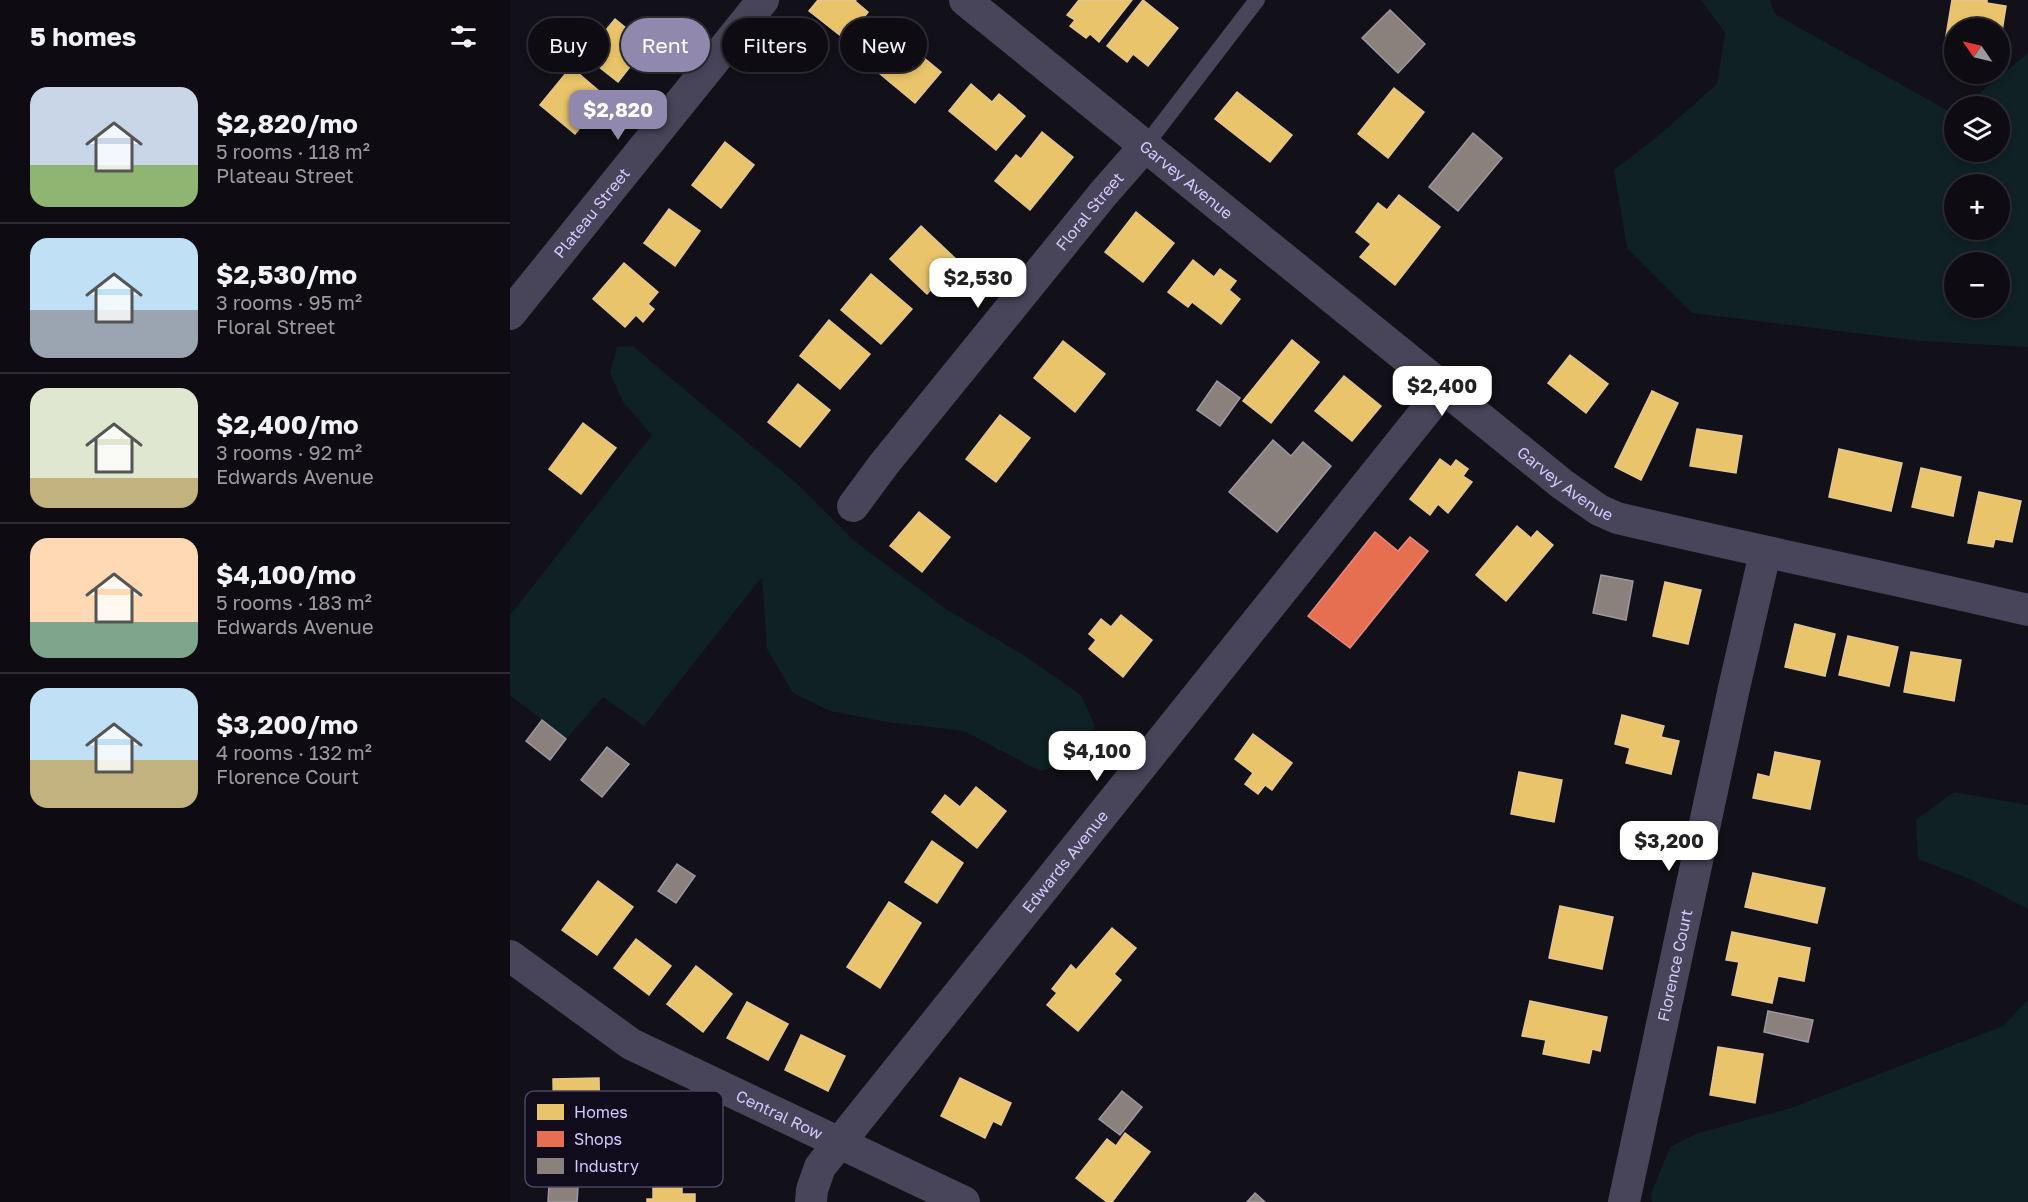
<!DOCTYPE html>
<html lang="en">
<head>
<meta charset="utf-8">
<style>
	body { margin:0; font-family:"Golos Text",sans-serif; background:#17151b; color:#f1f3f6; height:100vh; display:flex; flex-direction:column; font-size:22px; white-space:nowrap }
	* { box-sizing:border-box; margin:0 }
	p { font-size:20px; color:#9b9b9f }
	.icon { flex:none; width:33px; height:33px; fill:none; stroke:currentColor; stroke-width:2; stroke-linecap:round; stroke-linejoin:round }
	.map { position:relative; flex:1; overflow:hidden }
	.side { display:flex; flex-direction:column; background:#0e0c12; width:510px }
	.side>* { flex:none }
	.top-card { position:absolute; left:18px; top:18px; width:570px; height:54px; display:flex; gap:12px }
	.needle { width:39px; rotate:304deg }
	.fabs { position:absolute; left:1434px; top:18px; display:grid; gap:12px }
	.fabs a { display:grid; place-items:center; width:66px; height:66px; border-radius:50%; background:#0e0c12; box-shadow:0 3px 9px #0003,0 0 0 2px #2e2c32; font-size:30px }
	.price { position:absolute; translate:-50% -51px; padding:0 14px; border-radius:12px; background:#fff; color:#222; font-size:20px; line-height:39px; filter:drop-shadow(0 2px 3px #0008) }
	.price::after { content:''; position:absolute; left:50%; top:36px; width:18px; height:14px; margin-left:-9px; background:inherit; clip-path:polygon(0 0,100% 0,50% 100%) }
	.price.on { background:#9188ae; color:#fff }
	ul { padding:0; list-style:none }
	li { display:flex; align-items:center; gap:18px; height:150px; padding:0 30px }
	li+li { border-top:2px solid #2e2c32 }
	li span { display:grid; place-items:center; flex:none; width:168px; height:120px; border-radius:18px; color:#555 }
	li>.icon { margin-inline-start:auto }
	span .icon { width:72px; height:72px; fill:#fffc; stroke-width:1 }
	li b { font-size:26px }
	h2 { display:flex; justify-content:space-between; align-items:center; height:72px; padding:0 30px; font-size:26px }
	.chip { padding:0 21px; border-radius:27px; background:#0e0c12; box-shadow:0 3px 9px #0003,0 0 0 2px #2e2c32; font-size:21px; line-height:54px }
	.chip.on { background:#9188ae; color:#fff }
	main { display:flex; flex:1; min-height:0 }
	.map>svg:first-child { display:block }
</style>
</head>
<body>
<main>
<section class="side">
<h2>5 homes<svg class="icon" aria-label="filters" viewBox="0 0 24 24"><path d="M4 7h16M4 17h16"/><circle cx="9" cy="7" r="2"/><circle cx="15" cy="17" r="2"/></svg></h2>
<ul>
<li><span style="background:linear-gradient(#c9d6e8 65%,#8fb573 0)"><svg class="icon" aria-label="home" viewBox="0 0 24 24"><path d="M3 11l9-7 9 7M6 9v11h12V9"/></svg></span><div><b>$2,820/mo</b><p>5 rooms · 118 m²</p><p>Plateau Street</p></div></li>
<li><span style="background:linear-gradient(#bfe0f5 60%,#9aa5b1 0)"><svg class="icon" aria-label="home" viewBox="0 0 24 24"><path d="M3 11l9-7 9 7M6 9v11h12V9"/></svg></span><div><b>$2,530/mo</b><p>3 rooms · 95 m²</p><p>Floral Street</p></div></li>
<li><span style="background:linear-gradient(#dfe7d0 75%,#c2b280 0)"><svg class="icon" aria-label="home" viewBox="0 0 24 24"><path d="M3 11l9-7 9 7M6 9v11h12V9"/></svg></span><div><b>$2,400/mo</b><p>3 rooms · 92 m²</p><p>Edwards Avenue</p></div></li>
<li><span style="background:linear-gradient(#ffd9b3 70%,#7fa58c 0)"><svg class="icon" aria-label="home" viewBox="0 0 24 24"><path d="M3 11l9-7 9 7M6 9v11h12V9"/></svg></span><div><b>$4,100/mo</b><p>5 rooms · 183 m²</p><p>Edwards Avenue</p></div></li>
<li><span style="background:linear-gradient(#bfe0f5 60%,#c2b280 0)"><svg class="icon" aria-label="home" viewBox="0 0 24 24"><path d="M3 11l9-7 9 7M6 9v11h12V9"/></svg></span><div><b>$3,200/mo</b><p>4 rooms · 132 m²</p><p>Florence Court</p></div></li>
</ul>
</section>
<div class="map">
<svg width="1518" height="1202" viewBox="0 0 1518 1202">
	<rect width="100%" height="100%" fill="#121018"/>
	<g fill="#0f2124" fill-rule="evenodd">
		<path d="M1191 0H1260L1265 14 1444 114V152H1490V106H1454L1518 53V347L1410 341 1182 313 1117 248 1104 170 1148 136 1207 84 1215 33ZM1444 184H1490V230H1444ZM1444 262H1490V308H1444Z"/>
		<polygon points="123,346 293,489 343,540 436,609 512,654 571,695 585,726 561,762 530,771 454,731 377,722 320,711 283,693 257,649 252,577 134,726 93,697 56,739 0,695 0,615 142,435 113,402 100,373 107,347"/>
		<polygon points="1444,792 1518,805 1518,909 1462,880 1408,859 1406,820"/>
		<polygon points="1518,1000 1518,1202 1142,1202 1141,1194 1160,1147 1188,1133 1281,1108 1493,1026"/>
	</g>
	<g fill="#e9c46a" stroke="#e3c596" stroke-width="1.5">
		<polygon points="308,0 346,0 345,1 358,12 336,40 299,11"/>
		<polygon points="569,0 622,0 589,42 580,34 576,38 560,26 565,20 557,15"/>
		<polygon points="633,0 668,28 638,66 623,54 617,62 597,46"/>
		<polygon points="1442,0 1477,0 1477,3 1496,6 1490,44 1490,28 1444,28 1444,37 1436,36"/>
		<polygon points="105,19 137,45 108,82 75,56"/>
		<polygon points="372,23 431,72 405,103 346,54"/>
		<polygon points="61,67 95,96 65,134 30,105"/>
		<polygon points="461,84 482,102 489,94 515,116 486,150 439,111"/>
		<polygon points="884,88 914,112 878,158 848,134"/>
		<polygon points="727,92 782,135 760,162 705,119"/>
		<polygon points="532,132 563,157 520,210 485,181 506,155 511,159"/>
		<polygon points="215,142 244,165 211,208 182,185"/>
		<polygon points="889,195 930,227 885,285 850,257 861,244 846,232 868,203 877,210"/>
		<polygon points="159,209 190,231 165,266 134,243"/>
		<polygon points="626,212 664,243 633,282 595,252"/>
		<polygon points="411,226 448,261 417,294 380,259"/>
		<polygon points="683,260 704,277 710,269 726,281 719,290 730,299 711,324 682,302 678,307 658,292"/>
		<polygon points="114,263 148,292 138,304 144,309 133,322 126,315 115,327 83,299"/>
		<polygon points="361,274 402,309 371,344 331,310"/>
		<polygon points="319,320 360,354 330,389 290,356"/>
		<polygon points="782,340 809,362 761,423 733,401"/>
		<polygon points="553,341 595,374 565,412 524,378"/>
		<polygon points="1060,355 1098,384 1076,413 1038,383"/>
		<polygon points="834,376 871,406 842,441 805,411"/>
		<polygon points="288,384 320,410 290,447 258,422"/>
		<polygon points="1142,391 1168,403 1131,480 1105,467"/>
		<polygon points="490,415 520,438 486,482 456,459"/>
		<polygon points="73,423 106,448 71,494 39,469"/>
		<polygon points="1187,429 1232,436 1226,473 1180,466"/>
		<polygon points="1329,449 1392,463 1381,511 1319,497"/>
		<polygon points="930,459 941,467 946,460 958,469 953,476 962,482 938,513 928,504 920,515 900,499"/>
		<polygon points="1411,468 1451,477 1443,516 1402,507"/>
		<polygon points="1469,492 1511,501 1502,542 1485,539 1483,547 1458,543"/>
		<polygon points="409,512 440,537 412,572 380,546"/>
		<polygon points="1007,526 1021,538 1027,531 1043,545 996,601 966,575"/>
		<polygon points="1155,582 1191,590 1178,644 1143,636"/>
		<polygon points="611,615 642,640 613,677 579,649 586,640 579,634 591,619 601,627"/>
		<polygon points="1285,624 1325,634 1315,676 1275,667"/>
		<polygon points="1338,636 1388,647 1379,686 1329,675"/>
		<polygon points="1401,652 1451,660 1444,701 1394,692"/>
		<polygon points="1112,715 1154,726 1151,737 1169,741 1161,774 1116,763 1120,748 1105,744"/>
		<polygon points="743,734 782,763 762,790 755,785 748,794 735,784 743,773 725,759"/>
		<polygon points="1265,752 1310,761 1300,809 1243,798 1248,774 1260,777"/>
		<polygon points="1009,772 1052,780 1044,822 1001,814"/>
		<polygon points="466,787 496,811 467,848 422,812 435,795 450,807"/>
		<polygon points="422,841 453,863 427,903 395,882"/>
		<polygon points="1243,873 1315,888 1307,923 1235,907"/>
		<polygon points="88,881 123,907 87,955 52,930"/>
		<polygon points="379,902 411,923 370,988 337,967"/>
		<polygon points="1050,906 1103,917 1092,969 1039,958"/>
		<polygon points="602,928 626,948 604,974 611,980 568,1031 537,1005 547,993 542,989 561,965 566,970"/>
		<polygon points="1222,932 1300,948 1294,981 1268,976 1262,1003 1222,995 1229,962 1216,960"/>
		<polygon points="126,939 161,966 139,995 104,968"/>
		<polygon points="186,966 222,994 193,1032 157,1004"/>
		<polygon points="1020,1001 1097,1017 1090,1051 1082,1049 1079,1063 1033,1054 1036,1040 1012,1036"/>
		<polygon points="237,1002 278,1024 258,1060 217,1038"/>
		<polygon points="291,1035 335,1056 318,1091 275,1070"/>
		<polygon points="1208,1047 1253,1054 1245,1103 1200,1095"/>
		<polygon points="89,1078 90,1136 66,1136 66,1145 44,1146 43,1079"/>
		<polygon points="450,1078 501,1103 491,1125 483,1121 475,1138 431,1116"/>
		<polygon points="615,1133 640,1152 602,1202 597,1202 566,1178 597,1139 606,1146"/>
		<polygon points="143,1181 172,1182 172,1194 185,1194 185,1202 137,1202 137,1199 143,1199"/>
	</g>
	<polygon fill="#e76f51" stroke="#e28a85" stroke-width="1.5" points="865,532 888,551 900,537 918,551 840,648 798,616"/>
	<g fill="#8a817c" stroke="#a096a3" stroke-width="1.5">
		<polygon points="880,10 915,44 888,73 852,38"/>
		<polygon points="963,133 992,158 948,211 919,187"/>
		<polygon points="707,381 730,398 710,426 687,410"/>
		<polygon points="763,440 781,456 793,442 821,466 767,532 719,492"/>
		<polygon points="1091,575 1123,581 1116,620 1083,613"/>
		<polygon points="32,720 56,739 40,760 16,741"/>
		<polygon points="97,747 119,764 92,797 71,780"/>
		<polygon points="167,864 185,876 166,903 148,891"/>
		<polygon points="1258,1011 1303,1020 1298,1042 1254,1032"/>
		<polygon points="612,1091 632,1107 610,1135 589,1119"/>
		<polygon points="39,1185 68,1187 67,1202 38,1202"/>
		<polygon points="745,1193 755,1202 737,1202"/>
	</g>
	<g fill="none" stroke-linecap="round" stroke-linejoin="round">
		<polyline stroke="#484459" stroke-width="16" points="635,146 747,0"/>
		<g stroke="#484459" stroke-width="32">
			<path id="s1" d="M455 0 1052 484 1089 510 1107 518C1243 550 1381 578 1518 610"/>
			<path id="s2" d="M0 314 253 0"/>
			<path id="s3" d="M343 506 374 464 593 194 635 146"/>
			<path id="s4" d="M0 956 121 1044 454 1202"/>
			<path id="s5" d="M301 1202 302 1190 310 1167 935 387"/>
			<path id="s6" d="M1114 1202 1224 688 1255 553"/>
		</g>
	</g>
	<g text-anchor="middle" stroke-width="6" stroke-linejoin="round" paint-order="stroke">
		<g font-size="16" fill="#d5c8fe" stroke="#110c1c">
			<text dy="6" stroke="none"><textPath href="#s1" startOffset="285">Garvey Avenue</textPath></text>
			<text dy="6" stroke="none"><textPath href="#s3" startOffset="378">Floral Street</textPath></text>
			<text dy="6" stroke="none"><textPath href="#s2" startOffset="130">Plateau Street</textPath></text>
			<text dy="6" stroke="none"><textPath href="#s1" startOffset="771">Garvey Avenue</textPath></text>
			<text dy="6" stroke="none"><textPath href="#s5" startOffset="428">Edwards Avenue</textPath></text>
			<text dy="6" stroke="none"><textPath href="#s6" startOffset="242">Florence Court</textPath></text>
			<text dy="6" stroke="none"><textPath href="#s4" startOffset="314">Central Row</textPath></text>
		</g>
	</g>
	<rect x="15" y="1091" width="198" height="96" rx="9" fill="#110c1c" stroke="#4c4460" stroke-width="1.5"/>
	<rect x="27" y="1104" width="27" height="16" fill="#e9c46a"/>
	<rect x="27" y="1131" width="27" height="16" fill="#e76f51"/>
	<rect x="27" y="1158" width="27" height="16" fill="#8a817c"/>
	<g font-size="16" fill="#d5c8fe">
		<text x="64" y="1118">Homes</text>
		<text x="64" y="1145">Shops</text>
		<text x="64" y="1172">Industry</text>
	</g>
</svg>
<div class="fabs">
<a><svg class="needle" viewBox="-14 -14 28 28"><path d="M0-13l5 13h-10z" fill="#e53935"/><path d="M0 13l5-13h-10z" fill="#9b9b9f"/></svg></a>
<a><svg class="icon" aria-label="layers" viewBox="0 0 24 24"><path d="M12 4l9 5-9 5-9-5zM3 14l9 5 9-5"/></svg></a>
<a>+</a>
<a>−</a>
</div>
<b class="price on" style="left:108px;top:141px">$2,820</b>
<b class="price" style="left:468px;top:309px">$2,530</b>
<b class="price" style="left:932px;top:417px">$2,400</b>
<b class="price" style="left:587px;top:782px">$4,100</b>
<b class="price" style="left:1159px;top:872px">$3,200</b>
<div class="top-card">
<a class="chip">Buy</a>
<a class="chip on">Rent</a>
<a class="chip">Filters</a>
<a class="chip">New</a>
</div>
</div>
</main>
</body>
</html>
